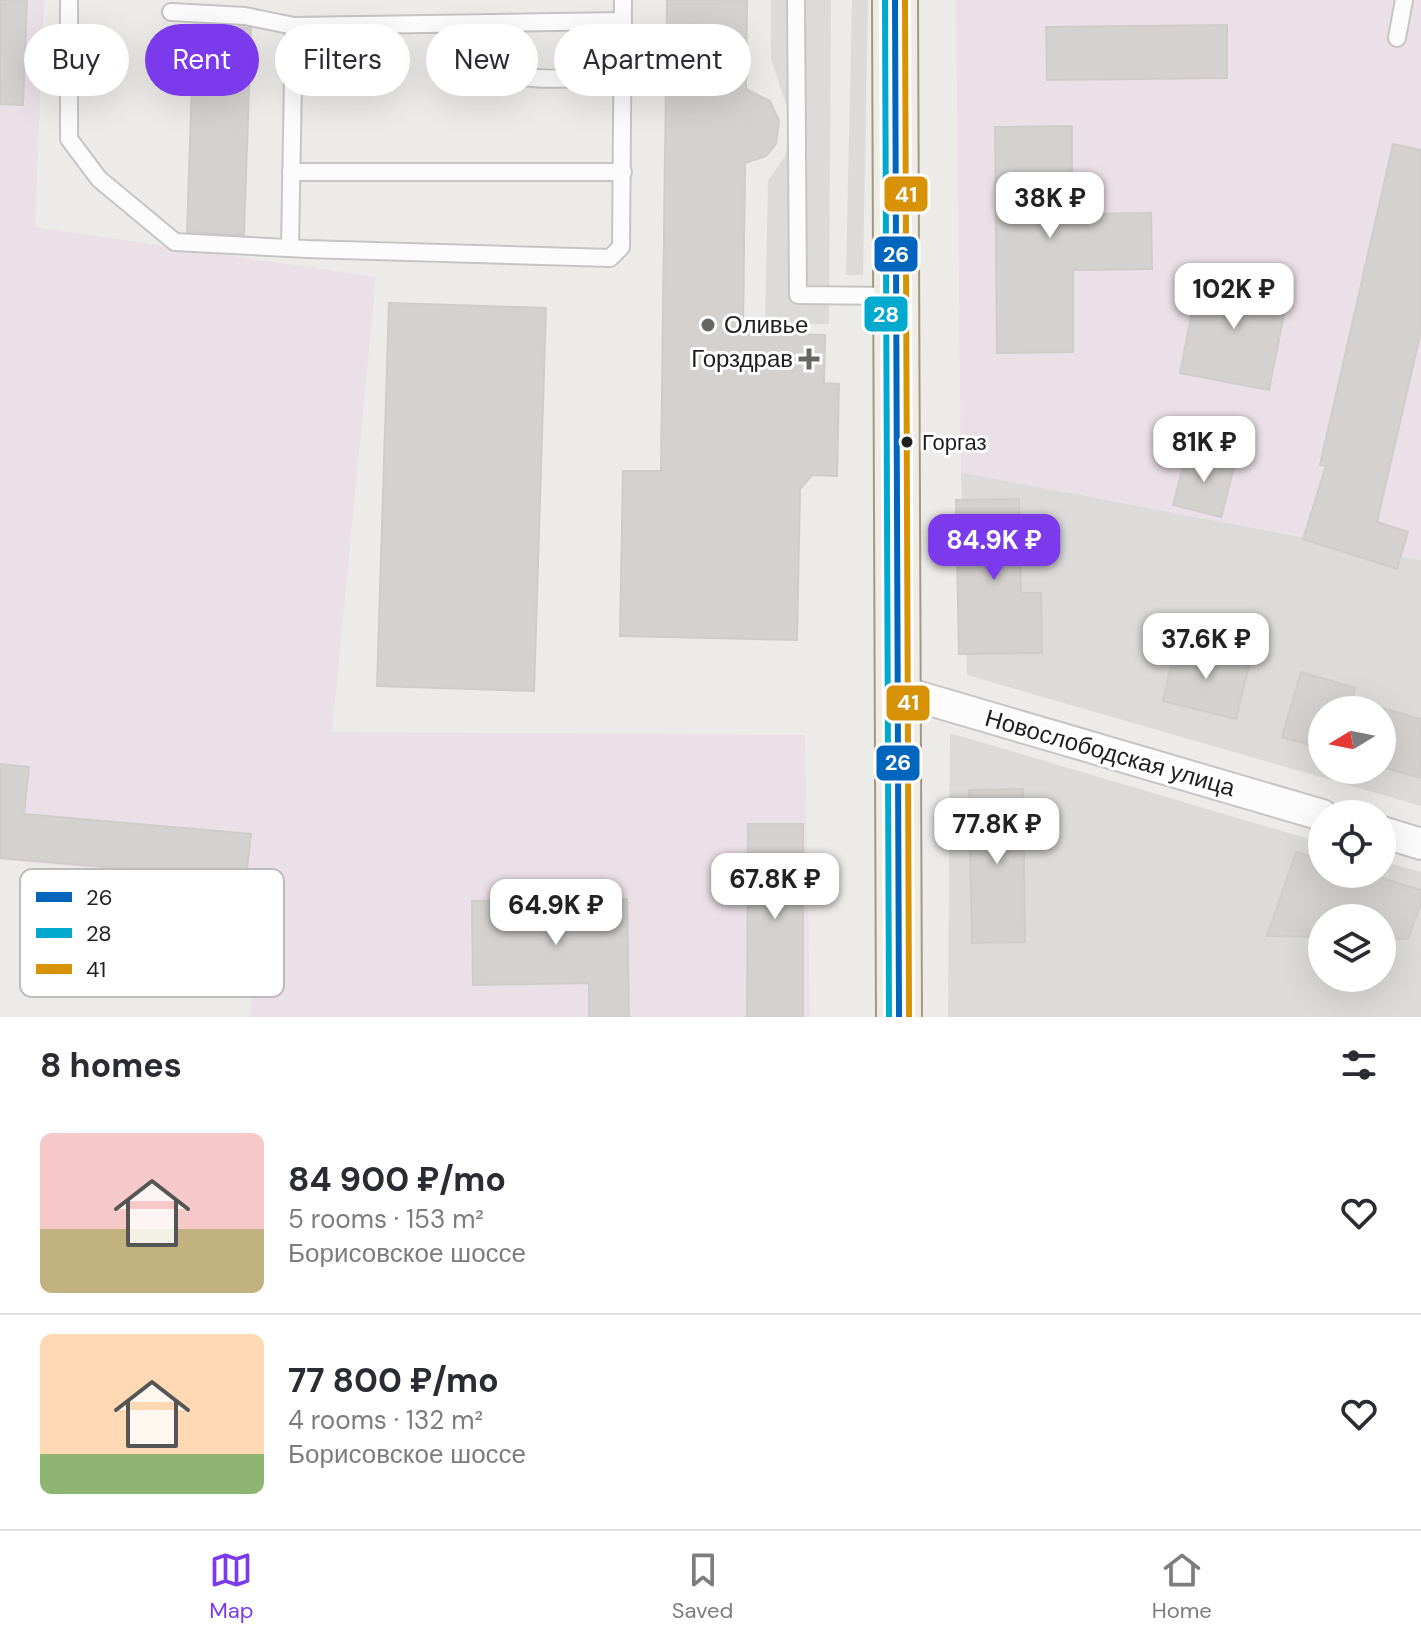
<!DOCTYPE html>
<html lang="en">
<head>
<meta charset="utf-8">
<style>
	body { margin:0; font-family:"DM Sans",sans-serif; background:#f7f7f7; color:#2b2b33; height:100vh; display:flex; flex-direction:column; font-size:30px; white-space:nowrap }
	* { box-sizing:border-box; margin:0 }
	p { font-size:26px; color:#7c7c81 }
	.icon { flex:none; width:44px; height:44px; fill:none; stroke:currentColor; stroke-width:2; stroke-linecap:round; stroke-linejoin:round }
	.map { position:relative; height:1017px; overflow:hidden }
	.sheet { display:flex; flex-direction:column; background:#fff; flex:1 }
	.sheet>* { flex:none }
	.banner { position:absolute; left:24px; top:24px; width:800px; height:72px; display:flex; gap:16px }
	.needle { width:52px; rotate:260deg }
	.fabs { position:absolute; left:1308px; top:696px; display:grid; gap:16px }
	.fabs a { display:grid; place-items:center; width:88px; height:88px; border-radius:50%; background:#fff; box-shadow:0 8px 32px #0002; font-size:40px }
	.price { position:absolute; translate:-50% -68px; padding:0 18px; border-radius:16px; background:#fff; color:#222; font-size:26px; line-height:52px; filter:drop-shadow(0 2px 4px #0008) }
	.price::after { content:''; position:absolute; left:50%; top:48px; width:24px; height:18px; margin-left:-12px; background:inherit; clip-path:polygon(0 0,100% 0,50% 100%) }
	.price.on { background:#7c3aed; color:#fff }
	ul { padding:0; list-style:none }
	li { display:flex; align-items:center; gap:24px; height:200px; padding:0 40px }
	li+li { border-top:2px solid #e1e1e2 }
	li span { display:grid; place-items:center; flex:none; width:224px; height:160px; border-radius:12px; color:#555 }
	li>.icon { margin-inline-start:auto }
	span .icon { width:96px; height:96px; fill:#fffc; stroke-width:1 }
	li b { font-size:34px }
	h2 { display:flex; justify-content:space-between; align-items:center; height:96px; padding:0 40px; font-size:34px }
	.pill { padding:0 28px; border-radius:36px; background:#fff; box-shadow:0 8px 32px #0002; font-size:28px; line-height:72px }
	.pill.on { background:#7c3aed; color:#fff }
	.tabs { display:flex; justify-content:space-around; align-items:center; height:112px; border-top:2px solid #e1e1e2; background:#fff; font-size:22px; color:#7c7c81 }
	.tabs a { display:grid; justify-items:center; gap:4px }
	.tabs .on { color:#7c3aed }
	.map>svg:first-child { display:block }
</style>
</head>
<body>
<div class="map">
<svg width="1421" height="1017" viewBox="0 0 1421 1017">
	<rect width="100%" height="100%" fill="#edebe8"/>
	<g fill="#dcdbd9" fill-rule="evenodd">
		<polygon points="771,0 831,0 829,324 765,324 768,181 785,156 792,123 771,59"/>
		<polygon points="852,0 868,0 863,275 846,275"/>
		<path d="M961 472 1421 560V806L967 675ZM1322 710H1382V770H1322Z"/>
		<path d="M950 733 1322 843V874H1382V861L1421 872V1017H948ZM1322 918H1382V978H1322Z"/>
	</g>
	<g fill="#ebe0e7">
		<polygon points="0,0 44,0 35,227 376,277 332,732 805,735 810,1017 249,1017 265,884 0,860"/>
		<polygon points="956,0 1421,0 1421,560 961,472"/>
	</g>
	<g fill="#d4d1ce" stroke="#d0ccc9" stroke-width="2">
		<polygon points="0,0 27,0 23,105 0,104"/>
		<polygon points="667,0 747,0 746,89 770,101 779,121 776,144 766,156 745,163 743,333 825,335 824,383 839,384 837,476 812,475 800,489 797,640 620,636 623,471 661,471"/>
		<polygon points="194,24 251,28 244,235 187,232"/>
		<polygon points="1227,25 1227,78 1047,80 1046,27"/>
		<polygon points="1072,126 1072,214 1151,213 1152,269 1073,270 1073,352 997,353 995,127"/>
		<polygon points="1393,144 1421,150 1421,331 1377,522 1408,532 1397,569 1303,539 1326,466 1320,465"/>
		<polygon points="1200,272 1289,289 1269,390 1180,373"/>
		<polygon points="389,303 546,308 534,691 377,686"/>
		<polygon points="1187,451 1235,464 1221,517 1173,505"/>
		<polygon points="1019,499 1021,593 1041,593 1042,653 959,654 956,500"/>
		<polygon points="1176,644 1250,662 1236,719 1163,701"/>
		<polygon points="1301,672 1355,688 1349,710 1322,710 1322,749 1282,737"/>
		<polygon points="1382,708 1421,719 1421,778 1382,767"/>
		<polygon points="0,764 29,767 24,814 251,834 246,879 0,858"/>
		<polygon points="1023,789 1025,942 972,943 969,790"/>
		<polygon points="748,824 803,824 803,1017 747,1017"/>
		<polygon points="1296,852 1322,860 1322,874 1369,874 1421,890 1421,903 1408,939 1382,939 1382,918 1322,918 1322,937 1267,936"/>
		<polygon points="627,899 629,1017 589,1017 589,983 473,985 472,901"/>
	</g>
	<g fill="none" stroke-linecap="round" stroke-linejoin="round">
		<g stroke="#c6c5c4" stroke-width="20">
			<g id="service">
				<polyline points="796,0 798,295 893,296"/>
				<polyline points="69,2 69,139 99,179 175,242 307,249 610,258 621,247 623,0"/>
				<polyline points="171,12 245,16 294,26 623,21"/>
				<path d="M486 23C488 37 487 60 499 70 514 84 599 77 623 78"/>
				<polyline points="1397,38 1404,0"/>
				<polyline points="291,172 623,172"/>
				<polyline points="290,246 294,26"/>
			</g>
		</g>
		<g stroke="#c6c5c4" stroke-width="34">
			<g id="minor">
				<polyline points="899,691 1322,815"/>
				<polyline points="1382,832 1421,844"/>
			</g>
		</g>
		<g stroke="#a39884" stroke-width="48">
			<polyline id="primary" points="895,0 899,1017"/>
		</g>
		<use href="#service" stroke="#fcfcfc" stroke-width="16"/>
		<use href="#minor" stroke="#fcfcfc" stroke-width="30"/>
		<use href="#primary" stroke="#f1ebe5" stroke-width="44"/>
		<g stroke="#fff" stroke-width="12">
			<polyline id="bus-1" points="895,0 899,1017"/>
		</g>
		<g stroke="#fff" stroke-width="12">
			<polyline id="bus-2" points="885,0 889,1017"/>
		</g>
		<g stroke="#fff" stroke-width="12">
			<polyline id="bus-3" points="905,0 909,1017"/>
		</g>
		<use href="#bus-1" stroke="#0065bd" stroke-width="6"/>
		<use href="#bus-2" stroke="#00a9ce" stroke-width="6"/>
		<use href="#bus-3" stroke="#d79205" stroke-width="6"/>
	</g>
	<g fill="#676665" stroke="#fff" stroke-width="3">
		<circle cx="708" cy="325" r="8"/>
		<path d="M805 347h8v8h8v8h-8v8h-8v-8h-8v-8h8z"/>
	</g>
	<circle fill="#1f1f1f" stroke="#fff" stroke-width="3" cx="907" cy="442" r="7"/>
	<g text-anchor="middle" stroke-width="6" stroke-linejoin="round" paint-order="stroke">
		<g font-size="22" fill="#1f1f1f" stroke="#fff" text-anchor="start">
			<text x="922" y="450">Горгаз</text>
		</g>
		<g font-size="24" fill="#1f1f1f" stroke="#fff" text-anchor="start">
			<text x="724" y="333">Оливье</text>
			<text x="793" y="367" text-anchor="end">Горздрав</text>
		</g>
		<g font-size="24" fill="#1f1f1f" stroke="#fff">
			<text transform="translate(1110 753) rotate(16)" y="8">Новослободская улица</text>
		</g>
	</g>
	<rect x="20" y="869" width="264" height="128" rx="12" fill="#fff" stroke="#bcbcbc" stroke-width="2"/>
	<rect x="36" y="892" width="36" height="10" fill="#0065bd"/>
	<rect x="36" y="928" width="36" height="10" fill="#00a9ce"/>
	<rect x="36" y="964" width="36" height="10" fill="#d79205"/>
	<g font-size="22" fill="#1f1f1f">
		<text x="86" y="905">26</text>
		<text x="86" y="941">28</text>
		<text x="86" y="977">41</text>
	</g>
	<g stroke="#fff" stroke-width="3">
		<rect x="883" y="175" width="46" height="38" rx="8" fill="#d79205"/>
		<rect x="873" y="235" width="46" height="38" rx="8" fill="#0065bd"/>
		<rect x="863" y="295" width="46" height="38" rx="8" fill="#00a9ce"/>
		<rect x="885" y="684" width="46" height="38" rx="8" fill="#d79205"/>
		<rect x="875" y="744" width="46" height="38" rx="8" fill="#0065bd"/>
	</g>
	<g font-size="22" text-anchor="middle" font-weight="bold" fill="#fff">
		<text x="906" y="202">41</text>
		<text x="896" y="262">26</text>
		<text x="886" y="322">28</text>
		<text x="908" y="710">41</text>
		<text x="898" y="770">26</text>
	</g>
</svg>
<div class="fabs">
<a><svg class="needle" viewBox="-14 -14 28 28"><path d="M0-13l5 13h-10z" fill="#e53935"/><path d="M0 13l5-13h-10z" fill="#7c7c81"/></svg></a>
<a><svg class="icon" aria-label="locate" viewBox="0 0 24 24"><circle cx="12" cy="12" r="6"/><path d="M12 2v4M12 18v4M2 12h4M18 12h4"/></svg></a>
<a><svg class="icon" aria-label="layers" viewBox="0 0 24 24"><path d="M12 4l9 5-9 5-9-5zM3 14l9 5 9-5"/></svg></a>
</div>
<b class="price" style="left:1050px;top:240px">38K ₽</b>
<b class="price" style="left:1234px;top:331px">102K ₽</b>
<b class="price" style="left:1204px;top:484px">81K ₽</b>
<b class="price on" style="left:994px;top:582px">84.9K ₽</b>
<b class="price" style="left:1206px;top:681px">37.6K ₽</b>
<b class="price" style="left:997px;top:866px">77.8K ₽</b>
<b class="price" style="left:775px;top:921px">67.8K ₽</b>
<b class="price" style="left:556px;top:947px">64.9K ₽</b>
<div class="banner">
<a class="pill">Buy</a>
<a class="pill on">Rent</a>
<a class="pill">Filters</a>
<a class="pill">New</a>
<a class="pill">Apartment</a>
</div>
</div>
<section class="sheet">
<h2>8 homes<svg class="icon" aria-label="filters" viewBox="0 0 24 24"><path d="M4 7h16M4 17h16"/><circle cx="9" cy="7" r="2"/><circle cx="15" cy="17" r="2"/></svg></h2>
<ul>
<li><span style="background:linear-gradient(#f6c9c9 60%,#c2b280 0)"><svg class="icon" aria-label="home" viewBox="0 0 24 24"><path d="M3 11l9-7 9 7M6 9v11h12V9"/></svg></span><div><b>84 900 ₽/mo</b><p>5 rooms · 153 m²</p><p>Борисовское шоссе</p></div><svg class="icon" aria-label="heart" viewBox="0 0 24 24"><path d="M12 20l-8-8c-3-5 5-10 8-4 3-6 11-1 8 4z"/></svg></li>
<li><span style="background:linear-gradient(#ffd9b3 75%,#8fb573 0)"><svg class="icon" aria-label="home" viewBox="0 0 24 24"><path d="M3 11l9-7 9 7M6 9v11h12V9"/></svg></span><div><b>77 800 ₽/mo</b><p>4 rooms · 132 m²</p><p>Борисовское шоссе</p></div><svg class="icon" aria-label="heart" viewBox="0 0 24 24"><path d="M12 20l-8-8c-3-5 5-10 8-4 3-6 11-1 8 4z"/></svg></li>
</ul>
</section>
<nav class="tabs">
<a class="on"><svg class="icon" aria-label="map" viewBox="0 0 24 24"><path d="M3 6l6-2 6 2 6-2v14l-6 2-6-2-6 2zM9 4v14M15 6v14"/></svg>Map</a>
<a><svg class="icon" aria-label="saved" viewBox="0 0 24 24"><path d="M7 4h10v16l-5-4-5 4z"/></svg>Saved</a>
<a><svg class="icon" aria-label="home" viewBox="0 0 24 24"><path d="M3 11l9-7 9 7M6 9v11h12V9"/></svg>Home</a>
</nav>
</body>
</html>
